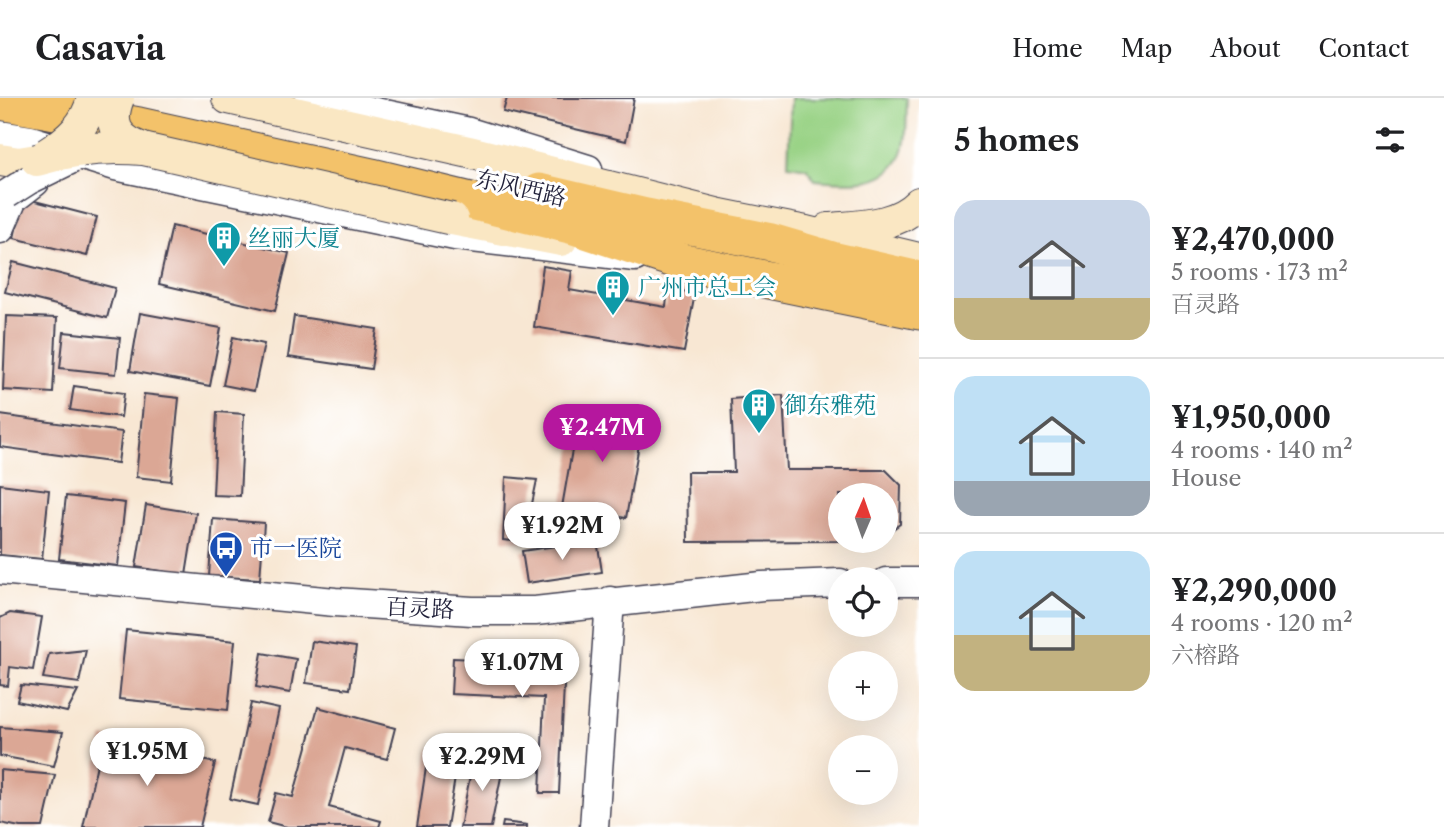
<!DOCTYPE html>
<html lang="en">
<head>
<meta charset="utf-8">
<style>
	body { margin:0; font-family:"Libre Caslon Text","Noto Serif SC",serif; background:#f2f2f2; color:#202124; height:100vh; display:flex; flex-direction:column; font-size:26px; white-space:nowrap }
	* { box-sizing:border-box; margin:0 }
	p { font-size:23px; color:#757577 }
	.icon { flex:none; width:38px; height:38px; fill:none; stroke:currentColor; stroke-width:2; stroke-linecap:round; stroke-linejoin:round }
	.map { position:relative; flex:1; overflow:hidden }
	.panel { display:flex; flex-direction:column; background:#fff; width:525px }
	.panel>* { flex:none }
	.needle { width:46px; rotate:2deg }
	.tools { position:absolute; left:828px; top:385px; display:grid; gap:14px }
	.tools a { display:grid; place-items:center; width:70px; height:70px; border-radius:50%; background:#fff; box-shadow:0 7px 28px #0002; font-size:35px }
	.price { position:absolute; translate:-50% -60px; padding:0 16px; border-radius:24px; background:#fff; color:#222; font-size:23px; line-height:46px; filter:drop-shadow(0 2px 4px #0008) }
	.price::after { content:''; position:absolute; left:50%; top:42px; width:21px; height:16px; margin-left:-10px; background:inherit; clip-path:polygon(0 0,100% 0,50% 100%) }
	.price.current { background:#b5179e; color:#fff }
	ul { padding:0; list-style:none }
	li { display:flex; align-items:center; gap:21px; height:175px; padding:0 35px }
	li+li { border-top:2px solid #e0e0e0 }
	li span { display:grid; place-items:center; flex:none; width:196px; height:140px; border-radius:21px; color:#555 }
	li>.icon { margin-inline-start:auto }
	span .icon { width:84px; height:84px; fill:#fffc; stroke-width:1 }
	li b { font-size:30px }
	h2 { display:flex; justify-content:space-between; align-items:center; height:84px; padding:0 35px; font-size:30px }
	header { display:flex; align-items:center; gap:42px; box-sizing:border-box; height:98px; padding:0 35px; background:#fff; border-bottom:2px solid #e0e0e0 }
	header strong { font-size:33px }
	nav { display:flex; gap:38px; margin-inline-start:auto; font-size:24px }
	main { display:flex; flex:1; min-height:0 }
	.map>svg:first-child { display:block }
</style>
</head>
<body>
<header>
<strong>Casavia</strong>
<nav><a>Home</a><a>Map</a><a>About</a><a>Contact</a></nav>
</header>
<main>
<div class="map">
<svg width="919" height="729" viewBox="0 0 919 729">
	<rect width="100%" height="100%" fill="#fff"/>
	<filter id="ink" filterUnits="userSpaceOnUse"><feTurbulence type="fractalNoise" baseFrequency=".0143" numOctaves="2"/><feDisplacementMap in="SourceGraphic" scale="14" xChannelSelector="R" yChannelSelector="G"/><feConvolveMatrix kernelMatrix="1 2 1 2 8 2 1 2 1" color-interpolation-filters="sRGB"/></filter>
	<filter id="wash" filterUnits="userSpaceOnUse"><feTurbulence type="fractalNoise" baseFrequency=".00686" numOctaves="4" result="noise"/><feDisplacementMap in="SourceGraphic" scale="28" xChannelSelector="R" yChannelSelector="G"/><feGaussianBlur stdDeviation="1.57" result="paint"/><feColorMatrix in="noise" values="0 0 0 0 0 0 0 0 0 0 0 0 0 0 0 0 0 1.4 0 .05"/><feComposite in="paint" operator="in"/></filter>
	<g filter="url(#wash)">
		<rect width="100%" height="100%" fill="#f8e7d3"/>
		<path fill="#9ad386" stroke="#5e7a60" stroke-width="2" d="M791 0H907C906 17 908 40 902 55 888 91 846 84 815 82L807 70 788 67Z"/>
		<g id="blocks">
			<g fill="#dba795">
				<polygon points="507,0 634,0 626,43 503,14"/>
				<polygon points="23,100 97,119 87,158 14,140"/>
				<polygon points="172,128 289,155 275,213 159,186"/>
				<polygon points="13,164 115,190 107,220 5,194"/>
				<polygon points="543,168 572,173 569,192 666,209 668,191 695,195 684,254 534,229"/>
				<polygon points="140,215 221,230 210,288 130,273"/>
				<polygon points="6,218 57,220 53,295 3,292"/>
				<polygon points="294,218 377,231 371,271 288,259"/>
				<polygon points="64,234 120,240 116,276 60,270"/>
				<polygon points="233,239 264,246 254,293 223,287"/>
				<polygon points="74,288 124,295 121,319 70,312"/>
				<polygon points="144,296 179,300 171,383 136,379"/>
				<polygon points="783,297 787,372 886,372 901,387 900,426 886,436 886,397 840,397 840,443 688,444 687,374 734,374 731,301"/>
				<polygon points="579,312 643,324 626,420 562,409"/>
				<polygon points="217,314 244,316 240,398 213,397"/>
				<polygon points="0,317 122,334 118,365 0,349"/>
				<polygon points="506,379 537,382 524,444 503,442"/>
				<polygon points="0,386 49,392 42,461 0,457"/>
				<polygon points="66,398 125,405 118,468 59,461"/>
				<polygon points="146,407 196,415 186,477 136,469"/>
				<polygon points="213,421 264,425 260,481 209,478"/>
				<polygon points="597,442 602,474 527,485 522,453"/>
				<polygon points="10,515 42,519 33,572 10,569 8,588 0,587 0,520"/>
				<polygon points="126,532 235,543 228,612 119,601"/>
				<polygon points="312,543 356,549 350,591 306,585"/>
				<polygon points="86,552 79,585 43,580 49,556"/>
				<polygon points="262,555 296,561 290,595 256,589"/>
				<polygon points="453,560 565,565 559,695 540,695 544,600 451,596"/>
				<polygon points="21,587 78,593 67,614 17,603"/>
				<polygon points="251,605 279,611 258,707 230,701"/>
				<polygon points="318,609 395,630 387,661 345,650 329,709 381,723 379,729 287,729 268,724 276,695 293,699"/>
				<polygon points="0,629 63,634 54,668 0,658"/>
				<polygon points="103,639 215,665 200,729 83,729"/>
				<polygon points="429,650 459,655 447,729 417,729"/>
				<polygon points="474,658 504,664 491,729 460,729"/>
				<polygon points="0,672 55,677 43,729 20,729 0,725"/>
				<polygon points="503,724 527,727 527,729 502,729"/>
			</g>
		</g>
	</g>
	<g filter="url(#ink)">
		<use href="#blocks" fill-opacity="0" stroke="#424052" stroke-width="2"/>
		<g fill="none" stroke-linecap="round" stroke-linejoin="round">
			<g stroke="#424052" stroke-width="31">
				<g id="tertiary">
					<polyline points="310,0 469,34 588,71"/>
					<polyline points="0,37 31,42 115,68 455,138 635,159"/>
					<polyline points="0,131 13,101 35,84"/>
					<polyline points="0,472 335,504 472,513 535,513 762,488 840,485"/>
					<polyline points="886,484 919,484"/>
					<polyline points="594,729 610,503"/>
				</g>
			</g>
			<g stroke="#424052" stroke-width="34">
				<g id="secondary">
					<polyline points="228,0 469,54 720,117 806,134 919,161"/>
					<polyline points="0,62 19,65 37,62"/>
					<polyline points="452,121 561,142"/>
					<path d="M829 131C860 128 896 129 919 105"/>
				</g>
			</g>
			<g stroke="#424052" stroke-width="39">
				<g id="trunk">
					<polyline points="0,3 139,28 372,79 574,128 686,165 919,213"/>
					<polyline points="539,94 646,119 771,144 832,162 919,182"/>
				</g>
			</g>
			<use href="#tertiary" stroke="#fff" stroke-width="28"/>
			<use href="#secondary" stroke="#fae7c3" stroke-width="32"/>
			<use href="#trunk" stroke="#f3c26a" stroke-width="37"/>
			<g stroke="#424052" stroke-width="31" stroke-linecap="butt">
				<polyline id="tertiary-bridge" points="7,96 29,82 72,61"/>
			</g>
			<g stroke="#424052" stroke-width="34" stroke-linecap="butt">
				<g id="secondary-bridge">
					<path d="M118 0C108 27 116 41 143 51"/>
					<path d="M47 56C69 42 87 27 93 0"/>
					<path d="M37 62C72 51 106 48 143 51L452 121"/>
				</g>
			</g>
			<use href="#tertiary-bridge" stroke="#fff" stroke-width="28"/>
			<use href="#secondary-bridge" stroke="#fae7c3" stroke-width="32"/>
		</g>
	</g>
	<defs>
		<g id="building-pin" transform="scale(1.75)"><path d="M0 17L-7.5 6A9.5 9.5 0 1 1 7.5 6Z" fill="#0f9aa8" stroke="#fff"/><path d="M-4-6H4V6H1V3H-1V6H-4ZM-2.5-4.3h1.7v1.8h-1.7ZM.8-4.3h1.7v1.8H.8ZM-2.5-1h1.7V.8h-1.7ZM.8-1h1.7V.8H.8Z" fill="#fff"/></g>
		<g id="bus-pin" transform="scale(1.75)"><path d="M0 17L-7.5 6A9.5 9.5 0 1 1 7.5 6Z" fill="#1a4fb4" stroke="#fff"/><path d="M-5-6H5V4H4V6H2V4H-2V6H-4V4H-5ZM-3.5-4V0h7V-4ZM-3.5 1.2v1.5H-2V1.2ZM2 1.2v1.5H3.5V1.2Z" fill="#fff"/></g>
	</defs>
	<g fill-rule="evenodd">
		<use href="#building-pin" x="224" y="140"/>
		<use href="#building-pin" x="613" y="189"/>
		<use href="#building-pin" x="759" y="307"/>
		<use href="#bus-pin" x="226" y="450"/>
	</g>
	<g text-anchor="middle" stroke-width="6" stroke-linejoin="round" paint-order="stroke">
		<g font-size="23" fill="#22223b" stroke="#fff">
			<text transform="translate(521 90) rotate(13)" y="8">东风西路</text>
			<text transform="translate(420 510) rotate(3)" y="8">百灵路</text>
		</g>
		<g font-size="23" fill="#0d838f" stroke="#fff" text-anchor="start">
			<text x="248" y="148">丝丽大厦</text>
			<text x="638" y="197">广州市总工会</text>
			<text x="784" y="315">御东雅苑</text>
		</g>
		<g font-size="23" fill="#164399" stroke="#fff" text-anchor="start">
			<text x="250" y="458">市一医院</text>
		</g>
	</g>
</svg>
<div class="tools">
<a><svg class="needle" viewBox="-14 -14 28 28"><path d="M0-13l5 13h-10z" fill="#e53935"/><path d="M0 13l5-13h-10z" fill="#757577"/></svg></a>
<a><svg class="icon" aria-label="locate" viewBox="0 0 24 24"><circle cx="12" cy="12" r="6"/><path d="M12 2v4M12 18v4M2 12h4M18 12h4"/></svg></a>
<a>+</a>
<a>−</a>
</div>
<b class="price current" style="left:602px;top:366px">¥2.47M</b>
<b class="price" style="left:562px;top:464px">¥1.92M</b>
<b class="price" style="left:522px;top:601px">¥1.07M</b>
<b class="price" style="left:147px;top:690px">¥1.95M</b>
<b class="price" style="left:482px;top:695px">¥2.29M</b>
</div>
<section class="panel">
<h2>5 homes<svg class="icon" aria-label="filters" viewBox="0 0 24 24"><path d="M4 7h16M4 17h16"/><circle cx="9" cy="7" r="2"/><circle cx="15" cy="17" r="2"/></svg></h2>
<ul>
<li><span style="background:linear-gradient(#c9d6e8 70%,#c2b280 0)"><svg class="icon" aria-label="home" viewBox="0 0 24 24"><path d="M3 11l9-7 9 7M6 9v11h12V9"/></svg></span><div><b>¥2,470,000</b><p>5 rooms · 173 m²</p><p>百灵路</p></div></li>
<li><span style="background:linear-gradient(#bfe0f5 75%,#9aa5b1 0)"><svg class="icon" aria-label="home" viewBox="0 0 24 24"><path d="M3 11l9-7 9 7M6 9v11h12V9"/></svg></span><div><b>¥1,950,000</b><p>4 rooms · 140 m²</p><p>House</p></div></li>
<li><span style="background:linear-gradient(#bfe0f5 60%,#c2b280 0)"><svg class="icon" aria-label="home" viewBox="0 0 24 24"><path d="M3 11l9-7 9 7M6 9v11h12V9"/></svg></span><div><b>¥2,290,000</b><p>4 rooms · 120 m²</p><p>六榕路</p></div></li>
</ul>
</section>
</main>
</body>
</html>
